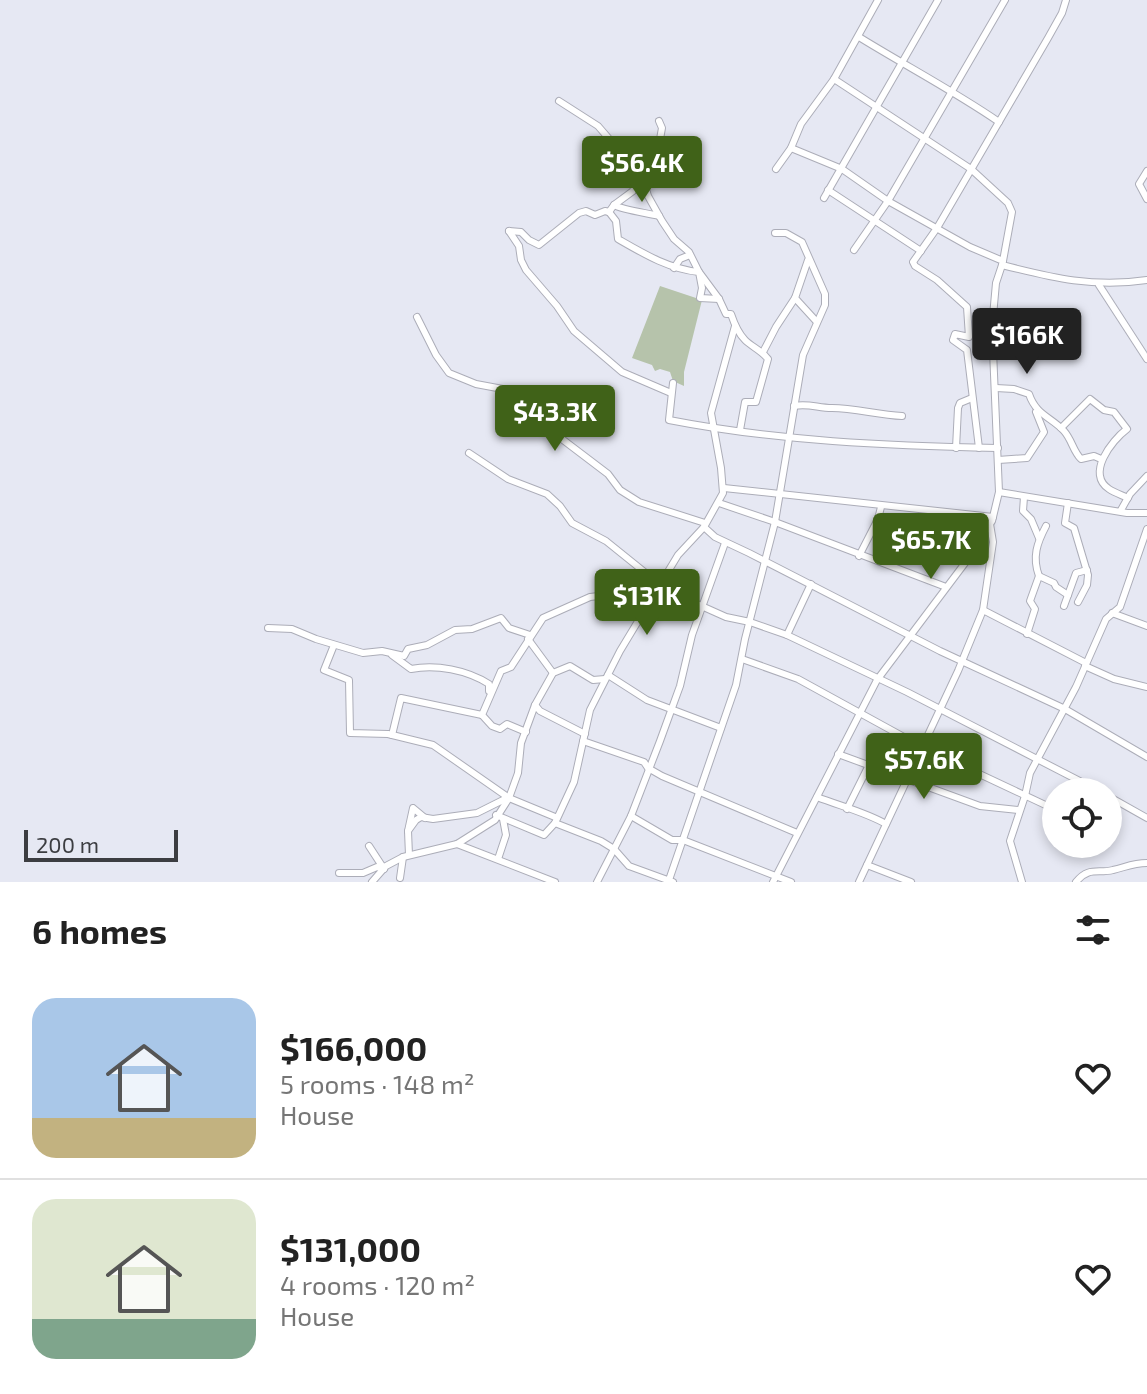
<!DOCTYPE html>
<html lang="en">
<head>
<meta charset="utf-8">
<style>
	body { margin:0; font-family:"Exo 2",sans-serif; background:#f2f2f2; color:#222; height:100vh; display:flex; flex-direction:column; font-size:30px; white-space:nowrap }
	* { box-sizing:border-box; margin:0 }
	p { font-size:26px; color:#767676 }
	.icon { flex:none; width:44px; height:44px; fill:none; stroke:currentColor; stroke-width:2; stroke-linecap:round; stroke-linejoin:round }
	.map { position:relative; height:882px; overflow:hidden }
	.side { display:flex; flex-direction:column; background:#fff; flex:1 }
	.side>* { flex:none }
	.fabs { position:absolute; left:1042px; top:778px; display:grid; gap:16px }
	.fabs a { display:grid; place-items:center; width:80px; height:80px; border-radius:50%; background:#fff; box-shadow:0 4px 12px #0003; font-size:40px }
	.scale { position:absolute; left:24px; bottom:20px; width:154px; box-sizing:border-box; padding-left:8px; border:4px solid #3c3d41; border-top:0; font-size:22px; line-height:28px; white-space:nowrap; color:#3c3d41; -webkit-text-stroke:6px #e6e8f3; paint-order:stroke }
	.price { position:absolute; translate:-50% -68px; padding:0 18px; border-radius:8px; background:#406218; color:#fff; font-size:26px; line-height:52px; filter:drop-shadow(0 2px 4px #0008) }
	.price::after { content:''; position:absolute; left:50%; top:48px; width:24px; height:18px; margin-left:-12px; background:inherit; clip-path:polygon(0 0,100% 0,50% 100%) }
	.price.selected { background:#222; color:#fff }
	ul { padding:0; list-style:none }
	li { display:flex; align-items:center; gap:24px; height:200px; padding:0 32px }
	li+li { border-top:2px solid #e0e0e0 }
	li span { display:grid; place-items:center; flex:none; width:224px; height:160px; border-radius:24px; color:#555 }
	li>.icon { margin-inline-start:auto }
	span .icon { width:96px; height:96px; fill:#fffc; stroke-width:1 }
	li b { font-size:34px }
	h2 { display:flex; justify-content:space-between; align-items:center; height:96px; padding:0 32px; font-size:34px }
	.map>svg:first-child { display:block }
</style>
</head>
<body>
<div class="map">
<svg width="1147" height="882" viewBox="0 0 1147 882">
	<rect width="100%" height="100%" fill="#e6e8f3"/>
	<polygon fill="#b6c3ab" points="660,286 702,300 684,372 684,386 673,381 670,372 660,369 655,371 652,365 632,358"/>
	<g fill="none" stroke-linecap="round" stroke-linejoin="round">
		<g stroke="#acadb8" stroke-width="8">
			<g id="minor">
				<path d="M859 37C906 66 954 91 999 122"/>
				<polyline points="834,79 971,169 1008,203 1012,212 1003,261"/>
				<path d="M559 101 598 126 630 163 644 183 648 196 662 221 674 239 689 252 699 272 719 299 726 314H731C734 323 738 333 745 340 752 347 761 350 768 359L756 402H745L740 430"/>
				<path d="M791 148 842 169 888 201 970 247 1003 261 1002 265C1053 278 1094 288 1147 280"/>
				<polyline points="776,169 791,148 801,124 834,79 878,0"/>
				<polyline points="1147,171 1139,184 1147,199"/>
				<polyline points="828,190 921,251"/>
				<polyline points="824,198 938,0"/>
				<path d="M614 205C623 210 647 213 659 216"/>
				<path d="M609 212 616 221 618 239C644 254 669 269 699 272L702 288 700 298 719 299"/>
				<polyline points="509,231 519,246 521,260 526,270 557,306 574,331 622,372 671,393"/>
				<polyline points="509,231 521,232 529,240 539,245 579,213 586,211 595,215 605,211 609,212 614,205 633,191 639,171 652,157 660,139 662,128 659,121"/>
				<polyline points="854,250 888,201 1005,0"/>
				<polyline points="808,260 795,298 816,321"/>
				<polyline points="674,268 680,259 690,255"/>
				<polyline points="1099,285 1147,359"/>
				<polyline points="417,317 436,355 449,373 476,384 508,390 554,433 608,474 620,490 639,502 705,523"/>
				<polyline points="763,352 776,327 795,298"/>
				<path d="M673 383 669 420C777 441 888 446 998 448"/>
				<path d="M996 388 1014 389 1029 394C1036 415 1051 417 1064 431 1072 440 1073 451 1081 459L1094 456 1101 459"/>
				<path d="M794 406C808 403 818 408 832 408 855 408 878 415 902 416"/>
				<path d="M1061 428 1090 399 1104 410 1114 412 1127 429C1111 441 1086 474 1109 489 1115 493 1122 495 1128 498"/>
				<polyline points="956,448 958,408 960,403 972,398"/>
				<polyline points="979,448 967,350 953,340 955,334 969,337 967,307 937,280 915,266 913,262 937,228 1048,38 1062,13 1066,0"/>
				<polyline points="469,453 508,479 547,494 560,506 572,523 606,541 647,574"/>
				<polyline points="998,460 1027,458 1044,432 1036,412"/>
				<polyline points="724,488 993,517"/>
				<polyline points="999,492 1127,513 1147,513"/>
				<polyline points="1024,497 1023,511 1031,519 1039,538"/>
				<polyline points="719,503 775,522 946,587"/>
				<polyline points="1068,503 1065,523 1074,528 1088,575 1087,585 1078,602"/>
				<polyline points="1121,510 1130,494 1147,476"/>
				<polyline points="704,527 715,537 749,553 940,651 1065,709 1147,757"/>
				<polyline points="859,556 878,519 881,507"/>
				<path d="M1039 576C1032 557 1037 543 1046 526"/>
				<polyline points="1064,606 1076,573 1087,570"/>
				<polyline points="983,610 1086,663"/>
				<polyline points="1112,613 1147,626"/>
				<polyline points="268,628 292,629 316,639 363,653 382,651 404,656 408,649 427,645 455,630 472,629 501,618 509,628 530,635"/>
				<polyline points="1027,634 1035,609 1030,601 1039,576 1054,583 1056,587 1068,595"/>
				<polyline points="787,635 811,584"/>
				<polyline points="528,639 553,673"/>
				<polyline points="334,645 324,670 349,680 350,733 388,734 433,745 509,798 555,817"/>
				<path d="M392 655 411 669C436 664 467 670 489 684V691"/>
				<polyline points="742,659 798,679 922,747 1056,810"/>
				<polyline points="1085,666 1114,679 1147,687"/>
				<polyline points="608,675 647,700 721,728"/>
				<polyline points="535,705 540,711 585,734"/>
				<polyline points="526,732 507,724 500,729 492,726 482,715 501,671 511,667 543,618 590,597 616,594 647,574 688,600 726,617 750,622 787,635 907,692 1101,792"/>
				<polyline points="392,735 401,698 482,715"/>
				<polyline points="583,741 644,762 648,768 662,776 797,833"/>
				<polyline points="838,754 980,806 1019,810"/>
				<polyline points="1108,796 1147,818"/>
				<path d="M817 797C840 806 865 812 886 824"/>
				<polyline points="847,809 868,767"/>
				<polyline points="496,815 544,835 555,823 574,782 590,710 620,651 678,555 704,527 723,493 721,468 711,413 735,326"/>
				<polyline points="631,816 672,840 683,840 791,882"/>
				<polyline points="555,823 601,841 614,849 629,866 673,882"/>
				<polyline points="408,831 413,808 425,818"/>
				<polyline points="457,844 555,882"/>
				<polyline points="369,846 384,869"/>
				<polyline points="409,855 408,831 416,820 421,817 433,819 477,813 505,799"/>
				<polyline points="498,859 506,835 503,819"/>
				<polyline points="867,865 911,882"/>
				<polyline points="339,873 363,873 377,867 384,869"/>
				<polyline points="400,878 403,857"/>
				<polyline points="669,880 736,685 745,639 775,522 803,355 825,305 825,294 802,242 786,233 775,233"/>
				<polyline points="372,882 386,866 403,857 457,844 495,820 509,798 518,773 521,743 535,705 553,673 570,666 593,680 605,679"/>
				<polyline points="597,882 631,816 660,741 680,686 692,635 725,543"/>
				<polyline points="773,882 877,680 965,563 992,521 999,492 992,327 996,283 1002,265"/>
				<polyline points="859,882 958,671 983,610 993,542 990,524"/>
				<polyline points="1022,882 1010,841 1025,796 1030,773 1076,687 1106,619 1120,607 1147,529"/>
				<path d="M1076 882C1089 866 1098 874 1113 870 1126 867 1133 863 1147 863"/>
			</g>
		</g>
		<use href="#minor" stroke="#fff" stroke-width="6"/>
	</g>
</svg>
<div class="fabs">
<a><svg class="icon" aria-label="locate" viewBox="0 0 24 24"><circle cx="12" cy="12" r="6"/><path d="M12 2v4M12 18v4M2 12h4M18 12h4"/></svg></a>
</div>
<div class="scale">200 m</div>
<b class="price" style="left:642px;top:204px">$56.4K</b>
<b class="price selected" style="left:1027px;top:376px">$166K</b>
<b class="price" style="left:555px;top:453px">$43.3K</b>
<b class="price" style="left:931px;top:581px">$65.7K</b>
<b class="price" style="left:647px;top:637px">$131K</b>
<b class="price" style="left:924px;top:801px">$57.6K</b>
</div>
<section class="side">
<h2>6 homes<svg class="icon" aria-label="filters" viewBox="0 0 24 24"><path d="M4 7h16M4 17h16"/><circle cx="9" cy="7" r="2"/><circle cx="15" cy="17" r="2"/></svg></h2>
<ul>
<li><span style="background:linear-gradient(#a9c7e8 75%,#c2b280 0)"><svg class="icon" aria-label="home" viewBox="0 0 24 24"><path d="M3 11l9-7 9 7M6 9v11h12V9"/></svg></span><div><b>$166,000</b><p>5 rooms · 148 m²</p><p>House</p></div><svg class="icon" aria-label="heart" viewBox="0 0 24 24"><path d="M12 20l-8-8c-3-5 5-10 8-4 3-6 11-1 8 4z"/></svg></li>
<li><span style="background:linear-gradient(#dfe7d0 75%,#7fa58c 0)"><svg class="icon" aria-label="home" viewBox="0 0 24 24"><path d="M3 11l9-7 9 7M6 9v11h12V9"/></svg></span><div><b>$131,000</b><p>4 rooms · 120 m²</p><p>House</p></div><svg class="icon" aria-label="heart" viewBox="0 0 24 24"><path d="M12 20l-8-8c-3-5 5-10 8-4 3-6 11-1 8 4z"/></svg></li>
</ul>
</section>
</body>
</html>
